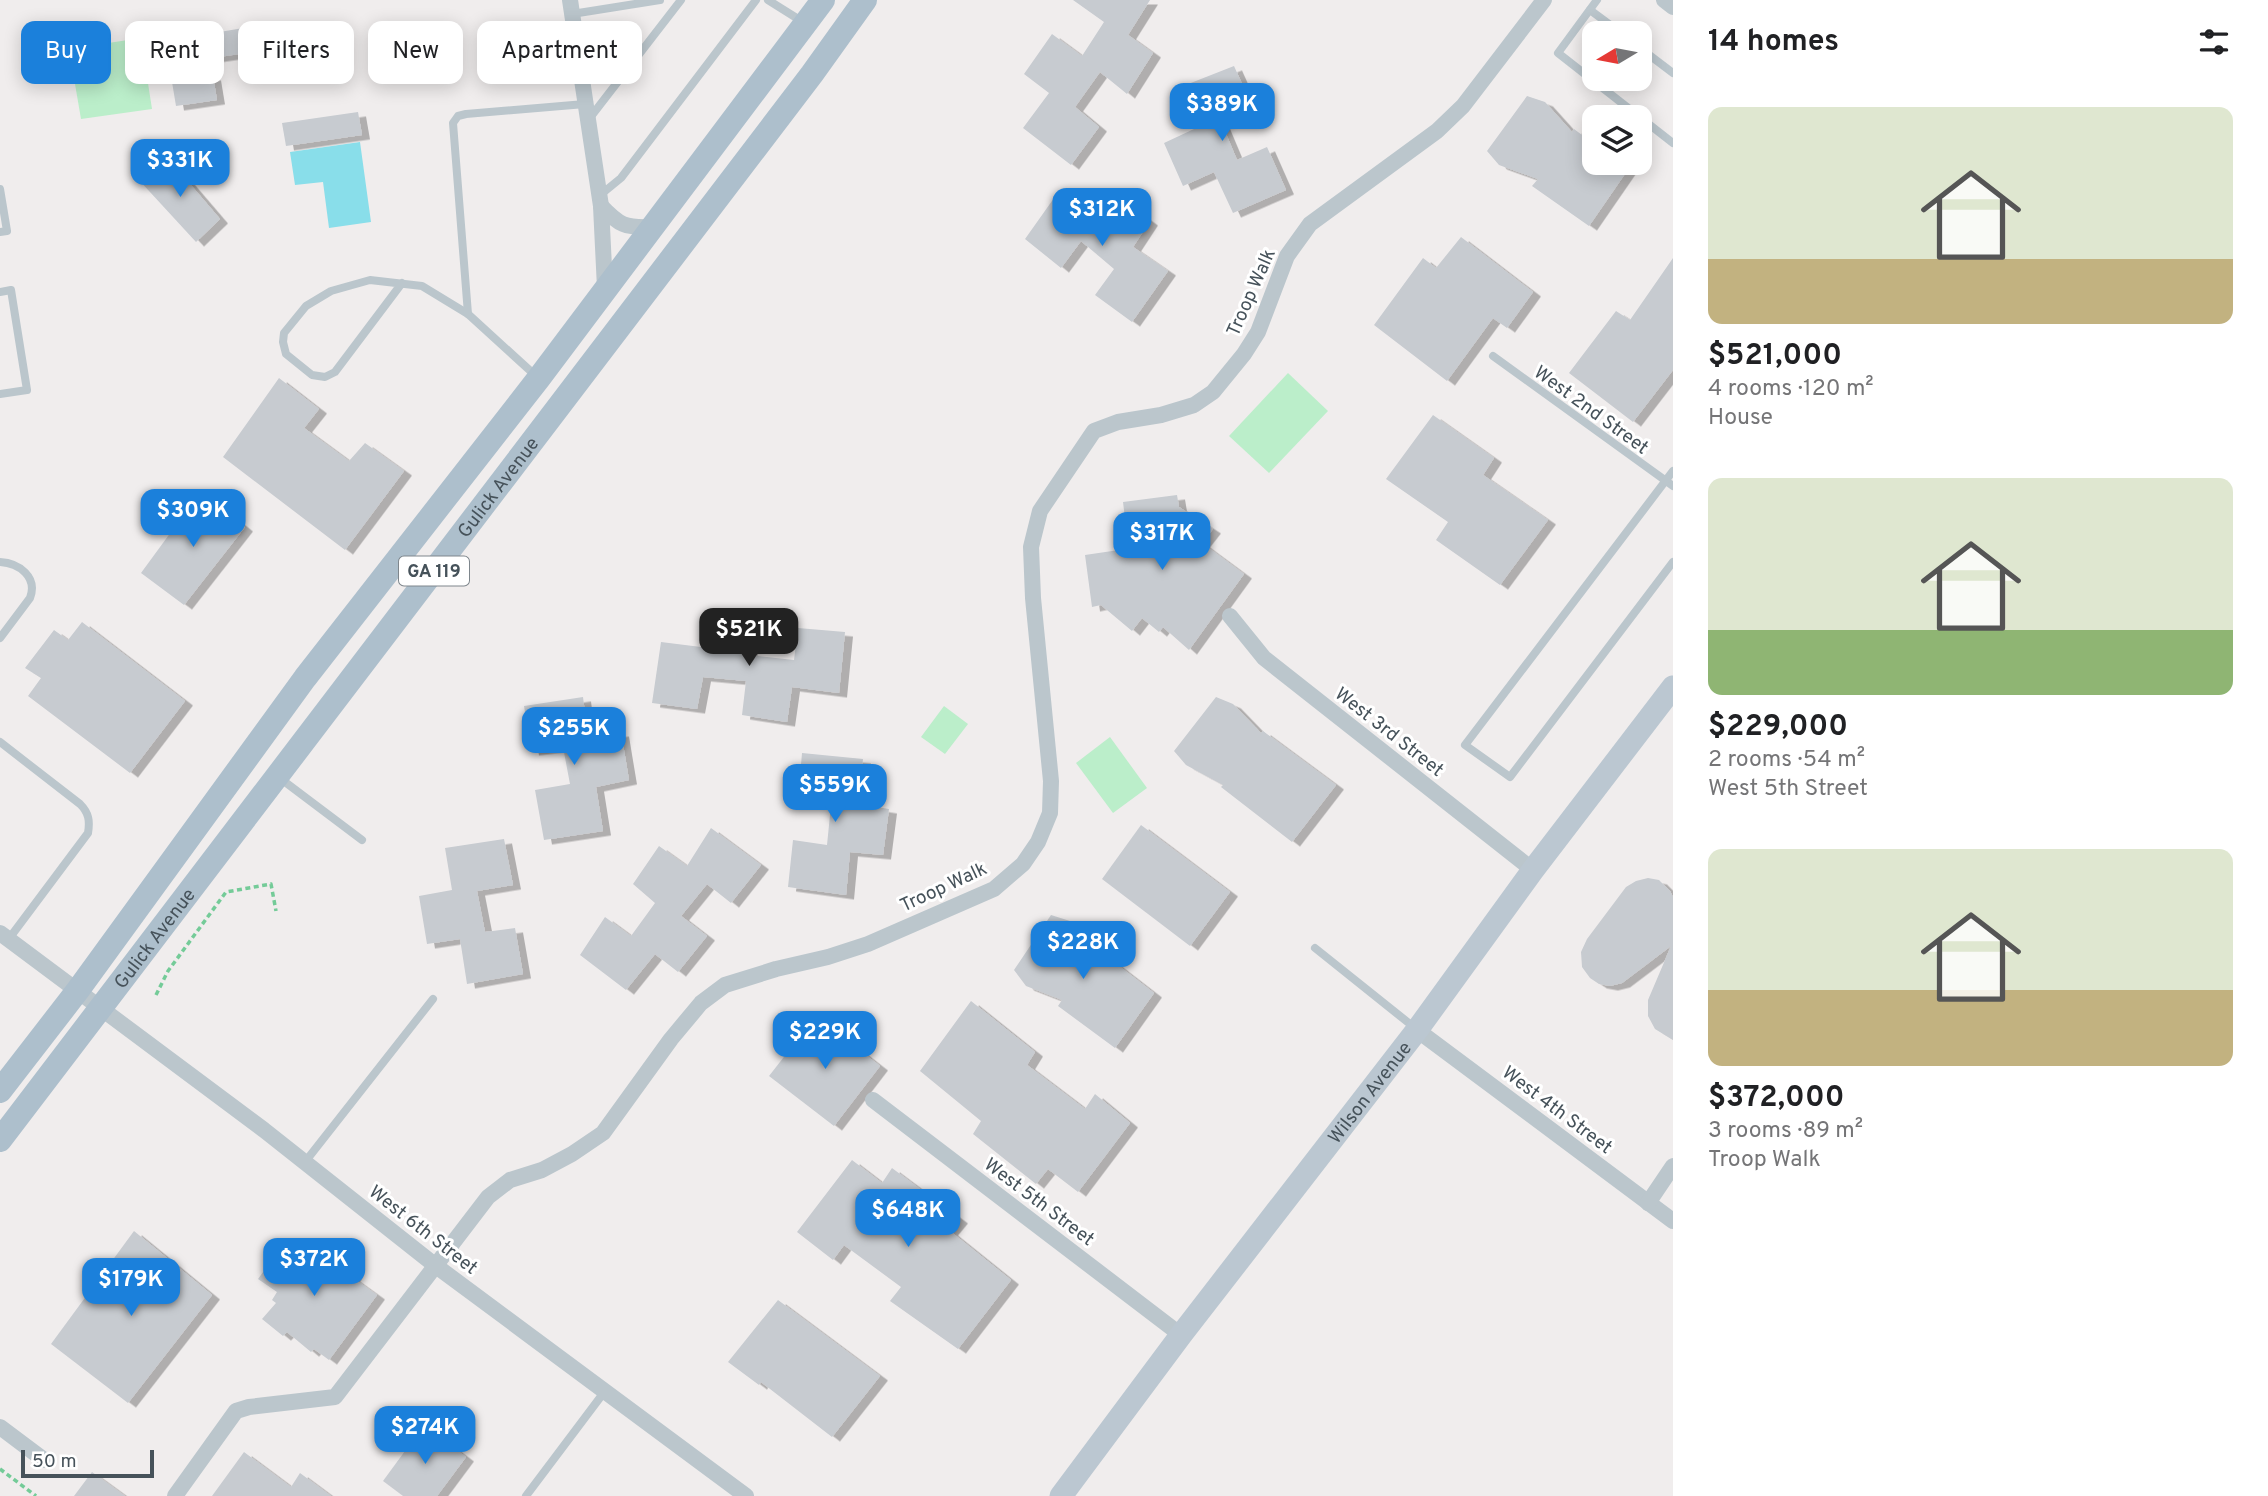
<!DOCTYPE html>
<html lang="en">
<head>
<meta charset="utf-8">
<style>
	body { margin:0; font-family:Overpass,sans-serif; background:#f2f2f2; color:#202124; height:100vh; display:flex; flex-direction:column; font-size:26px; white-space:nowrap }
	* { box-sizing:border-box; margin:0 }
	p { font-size:23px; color:#757577 }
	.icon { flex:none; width:38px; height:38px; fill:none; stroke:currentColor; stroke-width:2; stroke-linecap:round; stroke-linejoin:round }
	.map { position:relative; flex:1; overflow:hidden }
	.side { display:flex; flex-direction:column; background:#fff; width:595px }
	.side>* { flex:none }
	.hud { position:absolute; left:21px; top:21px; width:665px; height:63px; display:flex; gap:14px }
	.needle { width:46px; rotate:260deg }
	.fabs { position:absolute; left:1582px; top:21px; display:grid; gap:14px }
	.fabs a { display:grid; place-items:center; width:70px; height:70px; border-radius:14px; background:#fff; box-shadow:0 4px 18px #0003; font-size:35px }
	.scale { position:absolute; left:21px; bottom:18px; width:133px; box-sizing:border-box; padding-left:7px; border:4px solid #46525a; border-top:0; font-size:19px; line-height:24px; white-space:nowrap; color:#46525a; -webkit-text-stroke:5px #fff; paint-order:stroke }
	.price { position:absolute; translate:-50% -60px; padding:0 16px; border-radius:14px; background:#1b80db; color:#fff; font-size:23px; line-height:46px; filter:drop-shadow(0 2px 4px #0008) }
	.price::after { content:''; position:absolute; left:50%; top:42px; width:21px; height:16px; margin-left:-10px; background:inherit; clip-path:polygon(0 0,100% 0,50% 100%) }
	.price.selected { background:#222; color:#fff }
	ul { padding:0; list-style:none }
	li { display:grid; align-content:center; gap:14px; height:371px; padding:0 35px }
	li span { display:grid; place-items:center; height:217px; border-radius:14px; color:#555 }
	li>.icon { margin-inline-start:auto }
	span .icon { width:126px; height:126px; fill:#fffc; stroke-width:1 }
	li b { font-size:30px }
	h2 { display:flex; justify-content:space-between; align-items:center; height:84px; padding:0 35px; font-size:30px }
	.chip { padding:0 24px; border-radius:14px; background:#fff; box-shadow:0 4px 18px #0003; font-size:24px; line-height:63px }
	.chip.selected { background:#1b80db; color:#fff }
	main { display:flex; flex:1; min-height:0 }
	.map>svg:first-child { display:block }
</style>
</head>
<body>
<main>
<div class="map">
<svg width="1673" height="1496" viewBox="0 0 1673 1496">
	<defs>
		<filter id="shadow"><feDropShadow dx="8" dy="4.5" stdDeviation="0" flood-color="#0004"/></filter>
	</defs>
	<rect width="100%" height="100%" fill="#f0eded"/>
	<g fill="#bbeeca">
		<polygon points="141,38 152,109 81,119 69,49"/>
		<polygon points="1288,373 1328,411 1269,473 1229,436"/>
		<polygon points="944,706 968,724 945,754 921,737"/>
		<polygon points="1110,737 1147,788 1113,813 1076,763"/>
	</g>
	<polygon fill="#89deea" points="360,142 371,222 329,228 323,182 295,185 290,152"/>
	<g fill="#c7cbd0" filter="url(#shadow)">
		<polygon points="1073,0 1150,0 1128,35 1153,53 1127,94 1100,72 1075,107 1099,127 1071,165 1023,128 1049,93 1024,74 1052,34 1082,56 1104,22"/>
		<polygon points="249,27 253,52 212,58 208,34"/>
		<polygon points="1234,66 1252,106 1221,122 1237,160 1267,147 1286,190 1233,213 1214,172 1183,186 1164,143 1194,129 1178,88"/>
		<polygon points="213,76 217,100 176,106 172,82"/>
		<polygon points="1527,96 1545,102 1572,132 1574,129 1594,144 1594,163 1622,163 1629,168 1589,226 1532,186 1538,179 1499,165 1487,151"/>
		<polygon points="358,112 362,135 286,146 282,123"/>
		<polygon points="166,156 220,219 196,242 138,179"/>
		<polygon points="1059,191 1096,218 1113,194 1150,221 1133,247 1168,271 1132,322 1095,295 1114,269 1081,241 1061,268 1025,239"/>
		<polygon points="1461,237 1533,292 1507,328 1493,318 1447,381 1374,325 1423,258 1436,268"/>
		<polygon points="1673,258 1673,370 1633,422 1569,373 1616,311 1630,320"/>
		<polygon points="279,378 319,409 304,428 349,461 365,443 404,471 345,550 223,457"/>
		<polygon points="1433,415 1494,458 1483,475 1548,520 1500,585 1436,540 1448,522 1386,479"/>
		<polygon points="201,491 245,527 184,605 141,573"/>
		<polygon points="1177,495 1179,507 1213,529 1202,543 1244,574 1189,650 1163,627 1159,632 1142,618 1132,631 1101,605 1092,607 1085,555 1119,550 1127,535 1123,502"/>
		<polygon points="705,618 754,623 749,655 794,660 798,628 845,632 839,693 792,687 787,722 742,715 746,681 703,677 697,709 652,703 661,642 701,647"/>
		<polygon points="82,622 185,701 130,773 28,696 41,678 25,668 54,630 68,640"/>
		<polygon points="583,697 588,737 621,732 629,780 596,787 603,831 544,840 535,790 570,784 563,747 531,751 524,706"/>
		<polygon points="1216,697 1233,704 1261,733 1263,731 1336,785 1292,842 1221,787 1223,785 1186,765 1174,751"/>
		<polygon points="802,753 863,759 858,804 889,809 883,855 850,852 846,895 788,887 793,840 827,845 831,805 798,800"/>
		<polygon points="1141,825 1230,892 1190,946 1102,879"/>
		<polygon points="711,828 761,865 731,903 707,884 681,916 707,936 678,972 655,954 626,990 580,955 605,917 631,936 655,903 633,884 659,846 687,866"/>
		<polygon points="504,839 513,885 477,891 485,932 515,928 523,974 467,984 460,939 427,944 419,896 452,890 445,848"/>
		<polygon points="1648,878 1659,880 1670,891 1673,897 1673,1040 1655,1029 1648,1016 1648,1000 1671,946 1622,983 1610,986 1599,984 1590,978 1582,967 1581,952 1587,939 1626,887 1636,881"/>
		<polygon points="1051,915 1070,921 1081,936 1079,940 1098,956 1101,952 1154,993 1115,1048 1058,1006 1062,1000 1026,986 1014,970"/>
		<polygon points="971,1001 1035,1052 1027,1065 1085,1109 1095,1094 1130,1123 1078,1192 1048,1169 1036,1184 973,1134 981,1121 920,1071"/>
		<polygon points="816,1016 880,1066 834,1126 769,1076"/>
		<polygon points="852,1160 882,1183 892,1168 960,1219 950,1231 1011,1280 958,1349 890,1301 901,1287 844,1245 833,1260 797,1232"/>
		<polygon points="134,1231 212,1295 128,1403 51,1344"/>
		<polygon points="287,1239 301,1249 304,1246 312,1252 317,1247 354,1275 352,1277 377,1295 329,1360 314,1349 311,1352 287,1332 283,1336 262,1319 276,1303 272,1300 277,1292 258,1279"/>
		<polygon points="778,1300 880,1376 832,1437 761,1382 759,1385 728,1362"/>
		<polygon points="424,1425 466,1457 437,1496 403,1496 383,1481"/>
		<polygon points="244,1452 291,1487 300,1473 331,1496 212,1496"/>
		<polygon points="92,1472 125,1496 74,1496"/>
	</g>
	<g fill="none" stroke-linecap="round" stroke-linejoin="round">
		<g stroke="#74cb98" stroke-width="3.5" stroke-dasharray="5 3.5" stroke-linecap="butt">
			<polyline points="156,995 168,971 226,892 271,884 276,911"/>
			<polyline points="0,1469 36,1496"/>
		</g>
		<g stroke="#bbc6cc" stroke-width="8">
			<polyline points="768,0 803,22"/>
			<polyline points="1597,0 1558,53 1673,143"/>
			<polyline points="1590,10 1621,33"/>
			<polyline points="572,14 660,0"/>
			<polyline points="1640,48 1673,73"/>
			<polyline points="589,119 681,0"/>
			<polyline points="0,189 7,231 0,232"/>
			<polyline points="599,196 621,178 756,0"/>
			<polyline points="402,283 335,372 325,377 312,375 286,354 283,342 284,333 306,306 331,291 370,280 422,286 468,314 536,376"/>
			<polyline points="0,292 11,290 27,390 0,394"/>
			<polyline points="468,314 453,123 458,116 466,114 585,104"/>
			<polyline points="1493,356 1673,486"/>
			<polyline points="1673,471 1465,745 1510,777 1673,562"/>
			<path d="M0 562C19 563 38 577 30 598L0 638"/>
			<path d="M0 742 80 804C89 813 90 821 88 833L8 940"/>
			<polyline points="281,779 362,840"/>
			<polyline points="1315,948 1415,1028"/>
			<polyline points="305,1162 433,999"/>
			<polyline points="526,1496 605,1391"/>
		</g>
		<g stroke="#bbc6cc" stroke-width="16">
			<polyline points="570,0 601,206 605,288"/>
			<polyline points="1664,0 1673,7"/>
			<path d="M601 206C619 225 625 228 651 227"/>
			<polyline points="1230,616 1264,658 1533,870"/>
			<polyline points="0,933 264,1130 436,1266 746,1496"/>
			<polyline points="1417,1030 1673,1221"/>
			<polyline points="873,1100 1181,1335"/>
			<polyline points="1648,1203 1673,1166"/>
			<polyline points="0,1427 44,1460"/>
			<polyline points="175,1496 236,1411 249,1407 335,1397 488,1197 510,1180 542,1170 572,1154 603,1133 671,1039 701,1003 725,985 776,969 828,957 868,944 994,889 1023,864 1038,842 1050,813 1051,781 1033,598 1031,547 1040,511 1094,431 1118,422 1161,415 1194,405 1213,392 1244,354 1258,332 1287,256 1310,224 1437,131 1463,106 1544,0"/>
		</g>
		<path stroke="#bbc7d1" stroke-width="23" id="s1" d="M1061 1496 1181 1335 1417 1030 1533 870 1673 687"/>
		<g stroke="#adbfcc" stroke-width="24">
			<polyline points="0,1091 78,990 305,678 539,378 823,0"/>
			<path id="s2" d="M0 1140 812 74 865 0"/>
		</g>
	</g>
	<g text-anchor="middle" stroke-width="6" stroke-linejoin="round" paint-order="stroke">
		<rect fill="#fff" stroke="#7e868c" stroke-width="2" x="399" y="556.5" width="70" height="29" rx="5"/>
		<g font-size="18" font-weight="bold" fill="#46525a">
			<text x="434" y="577">GA 119</text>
		</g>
		<g font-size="19" fill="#46525a" stroke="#fff">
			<text transform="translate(1250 292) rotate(-66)" y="7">Troop Walk</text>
			<text transform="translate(1592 409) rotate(36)" y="7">West 2nd Street</text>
			<text dy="7" stroke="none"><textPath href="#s2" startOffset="821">Gulick Avenue</textPath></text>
			<text transform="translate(1390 731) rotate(38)" y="7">West 3rd Street</text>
			<text transform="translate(943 886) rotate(-25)" y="7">Troop Walk</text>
			<text dy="7" stroke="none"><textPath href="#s2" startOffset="254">Gulick Avenue</textPath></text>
			<text dy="7" stroke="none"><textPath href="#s1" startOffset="508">Wilson Avenue</textPath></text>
			<text transform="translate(1558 1109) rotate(37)" y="7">West 4th Street</text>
			<text transform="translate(1040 1201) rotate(37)" y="7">West 5th Street</text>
			<text transform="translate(424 1229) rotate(38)" y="7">West 6th Street</text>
		</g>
	</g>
</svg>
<div class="fabs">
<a><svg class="needle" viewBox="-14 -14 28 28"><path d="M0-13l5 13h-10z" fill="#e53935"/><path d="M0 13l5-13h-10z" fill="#757577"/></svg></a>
<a><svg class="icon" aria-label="layers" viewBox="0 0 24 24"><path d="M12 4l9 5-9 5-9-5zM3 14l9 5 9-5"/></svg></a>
</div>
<div class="scale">50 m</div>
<b class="price" style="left:1222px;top:143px">$389K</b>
<b class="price" style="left:180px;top:199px">$331K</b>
<b class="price" style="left:1102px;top:248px">$312K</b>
<b class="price" style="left:193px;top:549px">$309K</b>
<b class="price" style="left:1162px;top:572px">$317K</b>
<b class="price selected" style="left:749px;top:668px">$521K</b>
<b class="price" style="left:574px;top:767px">$255K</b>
<b class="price" style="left:835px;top:824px">$559K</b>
<b class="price" style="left:1083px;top:981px">$228K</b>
<b class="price" style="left:825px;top:1071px">$229K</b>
<b class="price" style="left:908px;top:1249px">$648K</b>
<b class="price" style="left:314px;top:1298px">$372K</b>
<b class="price" style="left:131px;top:1318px">$179K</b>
<b class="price" style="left:425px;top:1466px">$274K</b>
<div class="hud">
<a class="chip selected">Buy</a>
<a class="chip">Rent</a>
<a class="chip">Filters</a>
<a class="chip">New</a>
<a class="chip">Apartment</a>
</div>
</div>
<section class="side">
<h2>14 homes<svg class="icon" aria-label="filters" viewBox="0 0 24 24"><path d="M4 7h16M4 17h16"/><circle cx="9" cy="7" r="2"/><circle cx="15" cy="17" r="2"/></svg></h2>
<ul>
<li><span style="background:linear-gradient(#dfe7d0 70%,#c2b280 0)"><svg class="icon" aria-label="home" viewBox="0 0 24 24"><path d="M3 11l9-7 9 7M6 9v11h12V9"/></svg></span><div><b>$521,000</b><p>4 rooms · 120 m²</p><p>House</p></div></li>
<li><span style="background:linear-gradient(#dfe7d0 70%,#8fb573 0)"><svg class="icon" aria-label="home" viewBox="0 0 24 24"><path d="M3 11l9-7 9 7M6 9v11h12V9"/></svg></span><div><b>$229,000</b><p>2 rooms · 54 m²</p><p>West 5th Street</p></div></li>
<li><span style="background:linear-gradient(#dfe7d0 65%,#c2b280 0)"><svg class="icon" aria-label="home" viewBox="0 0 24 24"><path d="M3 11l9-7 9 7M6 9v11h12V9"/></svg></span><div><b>$372,000</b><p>3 rooms · 89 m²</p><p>Troop Walk</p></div></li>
</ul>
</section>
</main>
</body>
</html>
